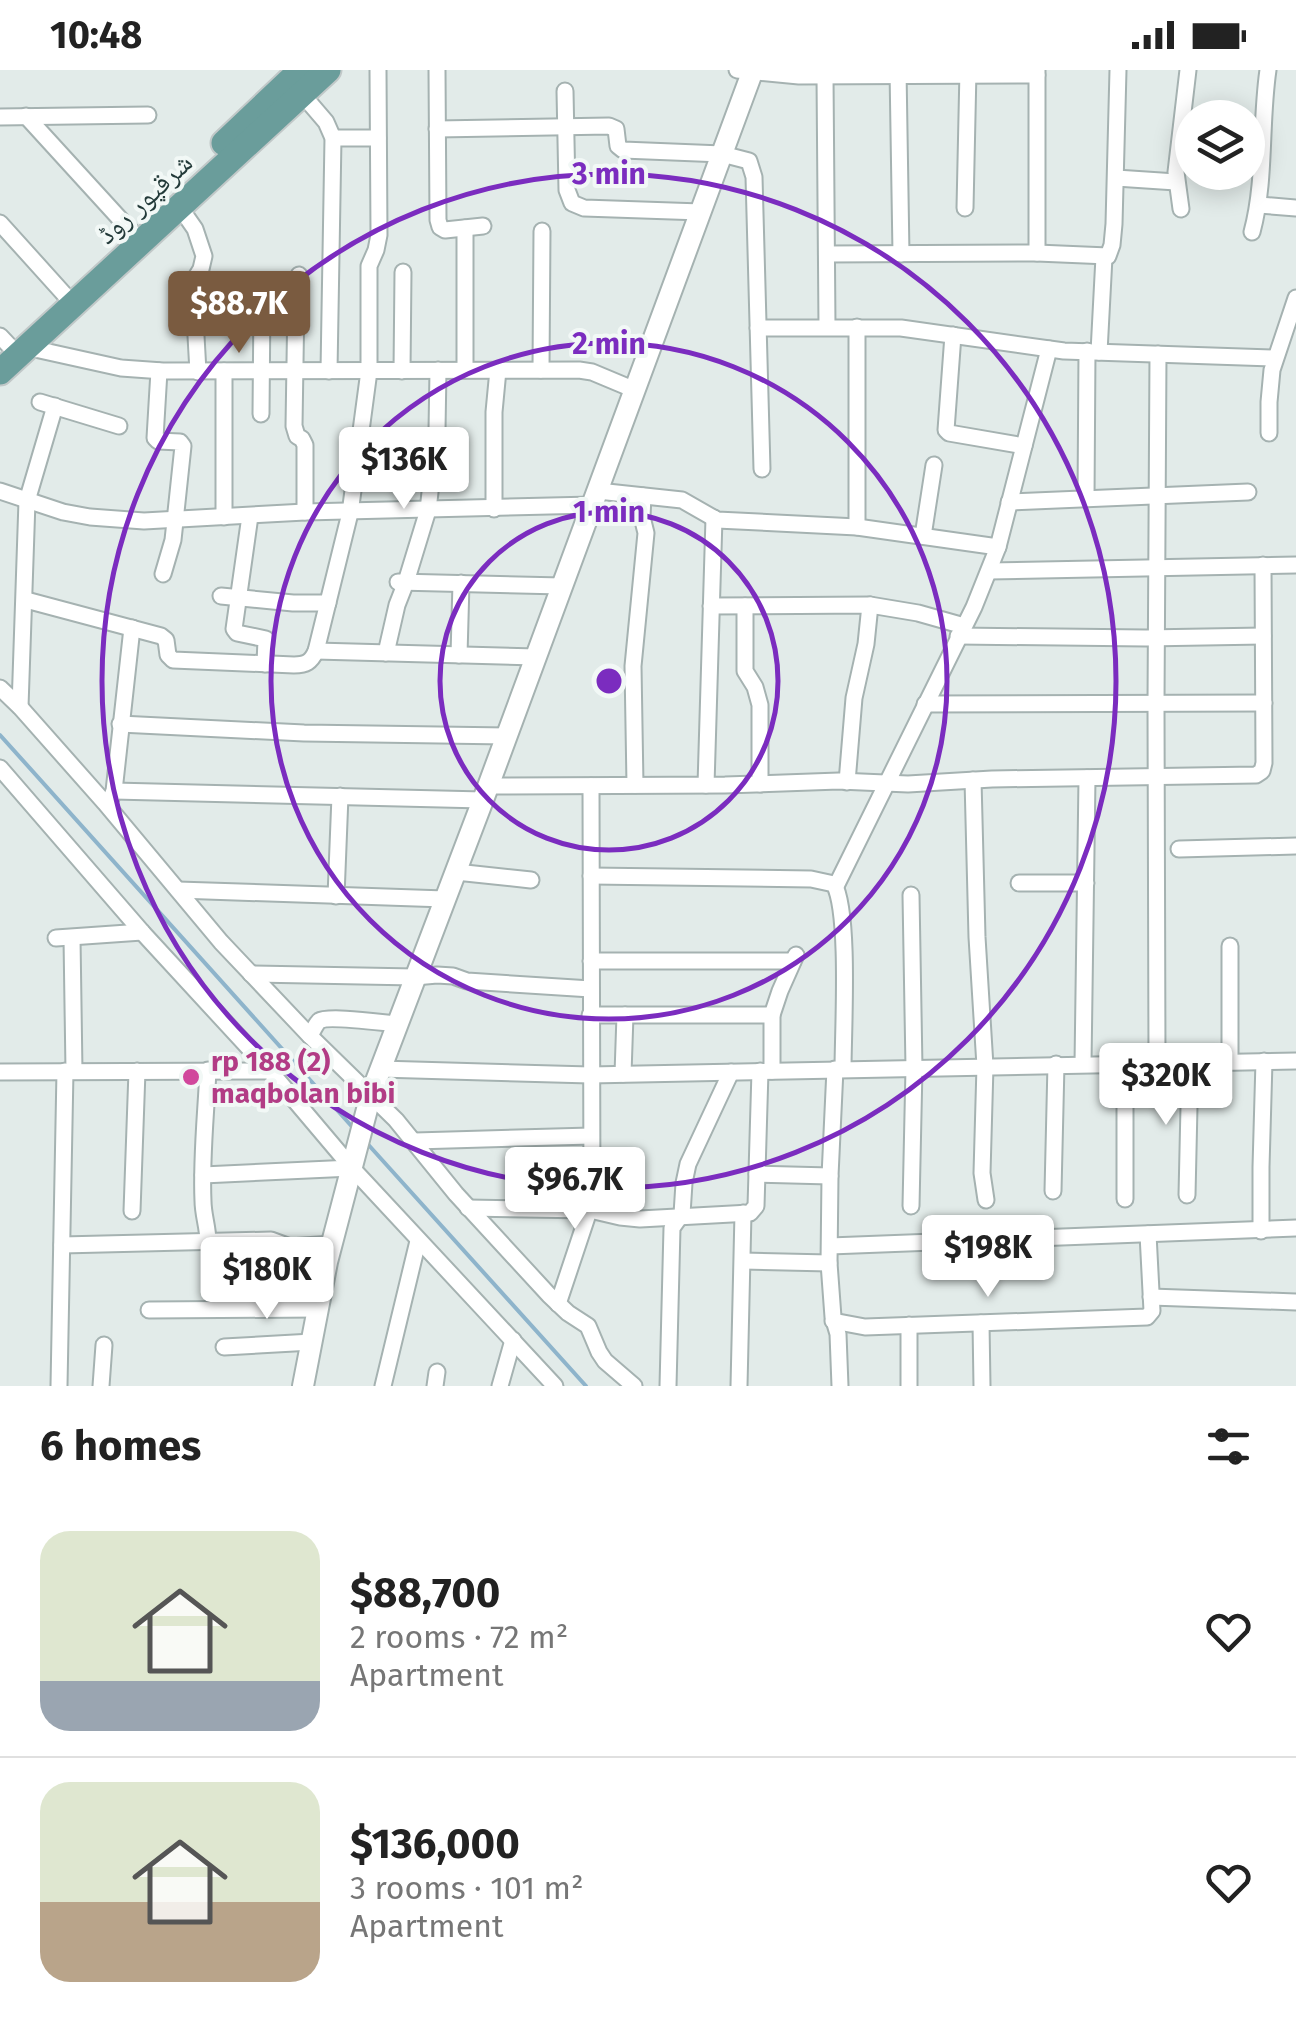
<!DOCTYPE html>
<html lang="en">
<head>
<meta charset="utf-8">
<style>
	body { margin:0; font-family:"Fira Sans","Noto Naskh Arabic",sans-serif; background:#f2f2f2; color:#222; height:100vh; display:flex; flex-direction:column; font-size:38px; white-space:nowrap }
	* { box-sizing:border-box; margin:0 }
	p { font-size:32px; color:#767676 }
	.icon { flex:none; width:55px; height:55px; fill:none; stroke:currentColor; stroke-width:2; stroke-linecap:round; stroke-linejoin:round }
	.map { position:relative; height:1316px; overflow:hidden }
	.panel { display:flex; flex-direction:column; background:#fff; flex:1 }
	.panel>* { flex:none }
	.tools { position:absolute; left:1175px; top:30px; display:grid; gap:20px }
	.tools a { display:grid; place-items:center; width:90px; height:90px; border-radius:50%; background:#fff; box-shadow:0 5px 25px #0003; font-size:50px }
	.price { position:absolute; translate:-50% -85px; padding:0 22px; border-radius:10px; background:#fff; color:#222; font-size:32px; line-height:65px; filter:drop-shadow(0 2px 5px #0008) }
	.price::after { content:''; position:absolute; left:50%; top:60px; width:30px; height:22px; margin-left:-15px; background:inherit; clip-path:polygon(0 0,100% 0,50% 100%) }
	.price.active { background:#7a5b40; color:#fff }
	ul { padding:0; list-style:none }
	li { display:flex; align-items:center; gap:30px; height:250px; padding:0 40px }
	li+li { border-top:2px solid #e0e0e0 }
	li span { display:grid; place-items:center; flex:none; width:280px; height:200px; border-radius:30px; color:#555 }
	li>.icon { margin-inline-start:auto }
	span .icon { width:120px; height:120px; fill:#fffc; stroke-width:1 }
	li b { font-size:42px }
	h2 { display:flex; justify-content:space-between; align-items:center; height:120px; padding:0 40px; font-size:42px }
	.status { display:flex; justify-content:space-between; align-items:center; height:70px; padding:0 50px; background:#fff; direction:ltr }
	.status svg { height:28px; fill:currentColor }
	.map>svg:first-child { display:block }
</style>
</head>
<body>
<div class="status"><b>10:48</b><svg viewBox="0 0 49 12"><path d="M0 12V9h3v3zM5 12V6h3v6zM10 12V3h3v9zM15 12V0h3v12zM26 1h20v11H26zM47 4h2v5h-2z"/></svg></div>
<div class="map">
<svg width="1296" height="1316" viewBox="0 0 1296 1316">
	<rect width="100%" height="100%" fill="#e2ebe9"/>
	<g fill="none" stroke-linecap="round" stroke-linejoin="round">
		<g stroke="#8eb4cb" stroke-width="4">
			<polyline points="0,665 355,1060"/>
			<polyline points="365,1071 586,1316"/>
		</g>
		<g stroke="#a5b2b1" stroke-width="19">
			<g id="minor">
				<polyline points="437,0 438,150 440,157 445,160 483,156"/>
				<polyline points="737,0 799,6 1037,5"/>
				<polyline points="898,0 901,184"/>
				<polyline points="1037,0 1037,183"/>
				<polyline points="825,6 827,257"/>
				<polyline points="565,21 567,120 572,133 584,138 701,142"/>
				<polyline points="302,24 326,52 333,68 329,301"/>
				<polyline points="26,46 141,172"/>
				<polyline points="0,47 148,45"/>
				<polyline points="437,59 609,56 616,59 618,76 623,80 722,84 749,91 754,107 762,399"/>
				<polyline points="333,68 378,68"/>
				<polyline points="1116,108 1176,112"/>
				<polyline points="1259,135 1296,138"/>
				<polyline points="179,136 195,159 204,186 201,199 193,212 198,302"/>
				<polyline points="965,138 968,0"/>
				<polyline points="1181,139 1176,102 1188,0"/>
				<polyline points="0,153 73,234"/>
				<path d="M1252 162C1266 110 1260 54 1268 0"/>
				<polyline points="828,184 1037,183 1108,186 1112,175 1114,154 1118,0"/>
				<polyline points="299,205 296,229 294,356 297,366 302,369 305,375 305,442"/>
				<polyline points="193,230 296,229"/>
				<polyline points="758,258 901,258 1064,281 1275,288"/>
				<polyline points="953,265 946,360 949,363 1024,376"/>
				<polyline points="0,266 18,285"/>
				<polyline points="26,277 121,298 163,301 579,300 592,302 635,320"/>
				<polyline points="1099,282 1104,187"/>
				<polyline points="465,300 465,158"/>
				<polyline points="541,300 542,161"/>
				<polyline points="159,301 155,368 158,371 180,372 183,376 173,470 163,504"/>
				<polyline points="402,301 403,202"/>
				<polyline points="40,332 119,356"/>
				<polyline points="261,344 262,229"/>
				<polyline points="1269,363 1269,332 1272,300 1296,228"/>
				<polyline points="0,421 63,442 90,447 144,451 305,442 592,435"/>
				<polyline points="598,421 682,430 717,450 857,457 998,477"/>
				<polyline points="1086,429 1087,281"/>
				<polyline points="1009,432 1248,422"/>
				<polyline points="494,439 494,342 498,300"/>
				<polyline points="250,446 234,559 237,563 266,569 265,594"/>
				<polyline points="224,447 224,301"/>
				<polyline points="857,457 857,257"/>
				<polyline points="923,466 934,395"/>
				<polyline points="989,501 1296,495"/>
				<polyline points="398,512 562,516"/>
				<polyline points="221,526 293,533 328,533"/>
				<path d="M26 530 161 566 166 570 168 585 173 590 294 595C306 595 311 592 316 581L350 443 369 301V196L376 180 379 165 378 0"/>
				<polyline points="711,536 870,535 918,543 964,556"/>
				<polyline points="745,536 745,601 755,617 760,635 760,714"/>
				<polyline points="958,566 1146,568 1263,566"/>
				<polyline points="316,581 536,587"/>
				<polyline points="386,583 397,535 406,512 428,440 437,360 438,300"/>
				<polyline points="459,585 461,513"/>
				<polyline points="0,618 20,637 105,733 221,872 310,966 396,1050 456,1124 549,1225 568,1243 588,1256 599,1282 605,1291 634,1316"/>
				<polyline points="925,634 1264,633"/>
				<polyline points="20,637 27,431 55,336"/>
				<polyline points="120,654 304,663 507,666"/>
				<polyline points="0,698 142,862 270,1001 352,1098 555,1316"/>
				<polyline points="973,710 977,867 985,996 982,1103 986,1130"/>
				<polyline points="847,712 854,628 866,574 870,535"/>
				<polyline points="635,715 633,596 646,463 642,447 643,426"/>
				<polyline points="706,715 714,448"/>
				<polyline points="488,716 725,715 839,711 908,714 992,709 1256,705 1262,701 1264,693 1263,495"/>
				<polyline points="114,721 483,730"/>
				<polyline points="111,728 114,721 132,558"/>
				<polyline points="1179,779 1296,776"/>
				<polyline points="456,802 531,810"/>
				<path d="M591 806 811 809 834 814C850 843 843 961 843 999"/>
				<polyline points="1019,813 1086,813"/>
				<polyline points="836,816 974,537 998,477 1049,279"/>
				<polyline points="178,820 445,829"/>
				<polyline points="336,826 340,726"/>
				<polyline points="56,868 142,862"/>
				<polyline points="72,868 74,1001"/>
				<polyline points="1230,876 1230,991"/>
				<polyline points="591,891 793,891"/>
				<polyline points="251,904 415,907 437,905 453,906 467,911 591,919"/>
				<polyline points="590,945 772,945"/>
				<path d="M310 966C311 964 317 952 319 951 328 945 384 953 398 954"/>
				<polyline points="1157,992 1156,634 1158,284"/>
				<polyline points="1125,993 1125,1129"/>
				<polyline points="1083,994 1087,708"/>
				<polyline points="380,999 590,1005 1296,991"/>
				<polyline points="835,999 830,1106 829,1193 833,1247 838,1264 840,1316"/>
				<path d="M208 1000C206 1044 201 1088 203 1131 203 1145 208 1157 208 1172"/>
				<polyline points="772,1001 772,945 780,921 796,885"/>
				<polyline points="0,1002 270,1001"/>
				<polyline points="623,1004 625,945"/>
				<polyline points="415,1071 591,1066"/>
				<polyline points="757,1104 830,1106"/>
				<polyline points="203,1105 352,1098"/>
				<polyline points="1053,1121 1056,994"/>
				<polyline points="1187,1125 1190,992"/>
				<polyline points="911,1136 914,998 911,825"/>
				<polyline points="468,1138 590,1140 620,1147 640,1149 750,1143 756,1136 760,1001"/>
				<polyline points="132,1141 137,1001"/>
				<polyline points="1261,1161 1261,1097 1264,991"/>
				<polyline points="62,1175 271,1170 290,1177 332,1174"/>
				<polyline points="830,1176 1296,1158"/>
				<polyline points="743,1191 829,1193"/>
				<polyline points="1151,1227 1296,1232"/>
				<polyline points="558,1234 592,1132 591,716"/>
				<polyline points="149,1240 318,1239"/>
				<polyline points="833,1251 865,1257 1147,1247 1152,1241 1148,1164"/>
				<polyline points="981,1253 982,1316"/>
				<polyline points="224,1277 312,1272"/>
				<polyline points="59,1316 65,1001"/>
				<polyline points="101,1316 104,1275"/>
				<polyline points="383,1316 418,1171"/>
				<polyline points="435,1316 437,1302"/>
				<polyline points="500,1316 513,1270"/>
				<polyline points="668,1316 672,1158 682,1144 684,1113 688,1094 731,1002"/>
				<polyline points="739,1316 743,1143"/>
				<polyline points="909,1316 909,1255"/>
			</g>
		</g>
		<g stroke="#a5b2b1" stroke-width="24">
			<polyline id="tertiary" points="303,1316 327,1192 371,1024 483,730 753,0"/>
		</g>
		<g stroke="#c1c8c8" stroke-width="29">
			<g id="primary">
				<polyline points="224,73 301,0"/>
				<polyline points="0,302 328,0"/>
			</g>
		</g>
		<use href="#minor" stroke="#fff" stroke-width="15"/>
		<use href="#tertiary" stroke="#fff" stroke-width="20"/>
		<use href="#primary" stroke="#6a9d9b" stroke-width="25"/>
	</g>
	<g fill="none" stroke="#7b2cbf" stroke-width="5">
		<circle cx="609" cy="611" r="169"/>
		<circle cx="609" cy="611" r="338"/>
		<circle cx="609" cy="611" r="507"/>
	</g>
	<circle fill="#d1479c" stroke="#f2f8f6" stroke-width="4" cx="191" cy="1007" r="10"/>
	<g text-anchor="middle" stroke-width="8" stroke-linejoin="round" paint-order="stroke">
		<g font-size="28" fill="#233a39" stroke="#f2f8f6">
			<text transform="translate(144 128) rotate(-43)" y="10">شرقپور روڈ</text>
		</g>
		<g font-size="28" font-weight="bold" fill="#b23c85" stroke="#f2f8f6" text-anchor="start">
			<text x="211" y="1001">rp 188 (2)<tspan x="211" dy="32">maqbolan bibi</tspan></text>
		</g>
	</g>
	<circle cx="609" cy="611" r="15" fill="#7b2cbf" stroke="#f2f8f6" stroke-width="5"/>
	<g font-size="30" text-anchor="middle" font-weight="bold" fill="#7b2cbf" stroke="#f2f8f6" stroke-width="8" stroke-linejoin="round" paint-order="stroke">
		<text x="609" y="114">3 min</text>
		<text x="609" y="284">2 min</text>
		<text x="609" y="452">1 min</text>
	</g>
</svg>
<div class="tools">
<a><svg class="icon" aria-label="layers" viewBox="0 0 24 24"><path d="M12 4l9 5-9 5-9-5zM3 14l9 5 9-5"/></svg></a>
</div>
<b class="price active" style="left:239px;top:286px">$88.7K</b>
<b class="price" style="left:404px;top:442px">$136K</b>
<b class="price" style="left:1166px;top:1058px">$320K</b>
<b class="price" style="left:575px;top:1162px">$96.7K</b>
<b class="price" style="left:988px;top:1230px">$198K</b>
<b class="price" style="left:267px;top:1252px">$180K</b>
</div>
<section class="panel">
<h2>6 homes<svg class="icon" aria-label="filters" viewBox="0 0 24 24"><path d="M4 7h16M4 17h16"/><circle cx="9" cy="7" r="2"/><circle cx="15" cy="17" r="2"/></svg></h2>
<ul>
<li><span style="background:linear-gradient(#dfe7d0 75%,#9aa5b1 0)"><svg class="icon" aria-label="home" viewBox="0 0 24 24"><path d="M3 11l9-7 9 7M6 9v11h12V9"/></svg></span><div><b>$88,700</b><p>2 rooms · 72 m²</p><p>Apartment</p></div><svg class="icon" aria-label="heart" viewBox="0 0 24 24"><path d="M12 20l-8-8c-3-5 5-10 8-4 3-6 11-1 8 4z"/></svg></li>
<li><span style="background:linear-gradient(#dfe7d0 60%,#b9a48a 0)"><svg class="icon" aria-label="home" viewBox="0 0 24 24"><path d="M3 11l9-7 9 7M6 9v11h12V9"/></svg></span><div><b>$136,000</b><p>3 rooms · 101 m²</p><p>Apartment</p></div><svg class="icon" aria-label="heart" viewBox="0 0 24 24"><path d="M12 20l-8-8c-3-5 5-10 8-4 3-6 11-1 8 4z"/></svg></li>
</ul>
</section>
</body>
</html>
